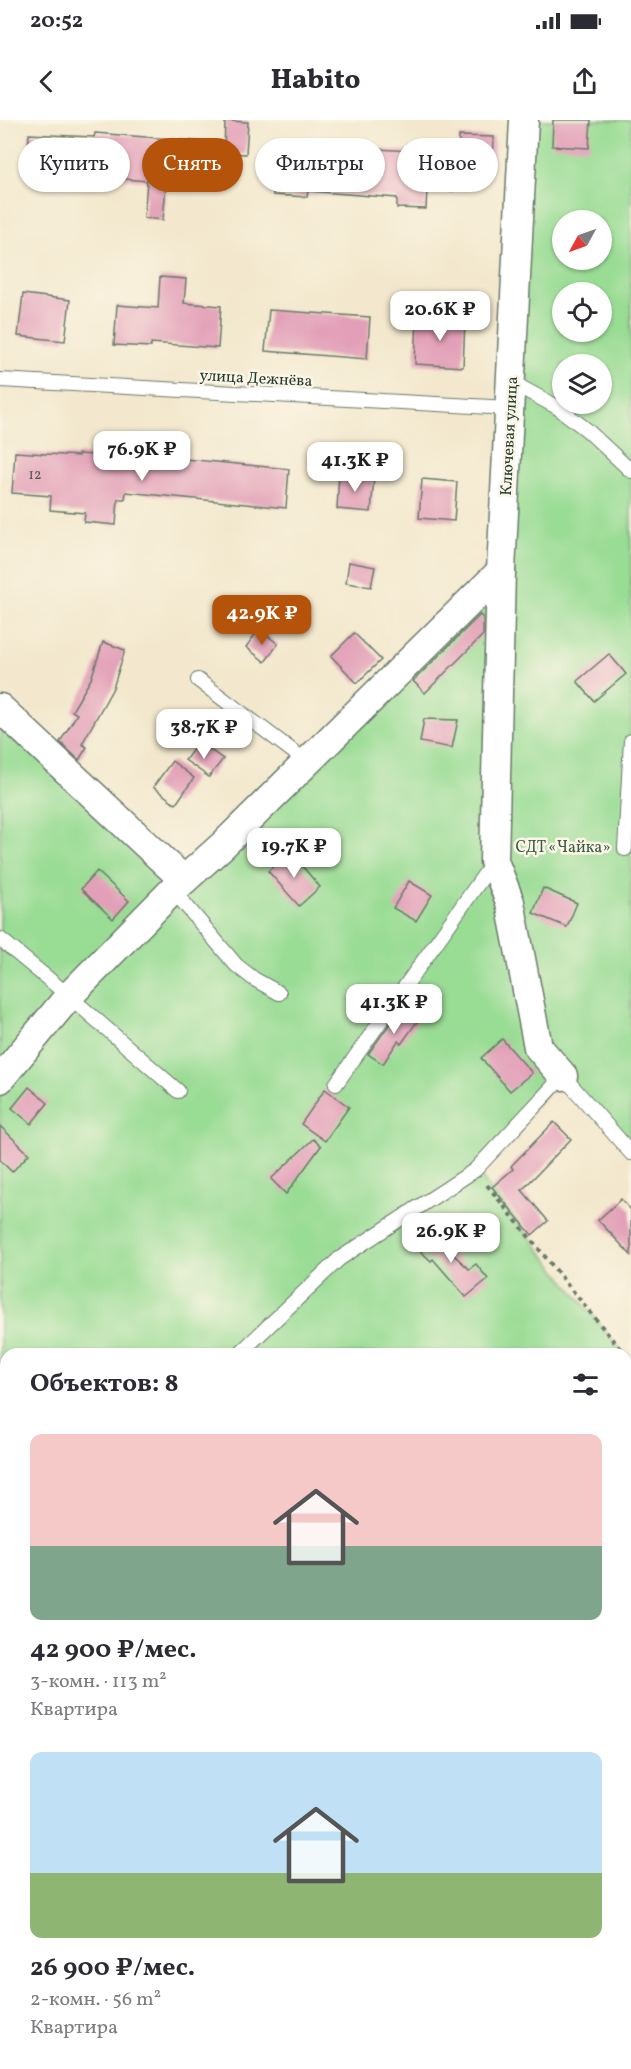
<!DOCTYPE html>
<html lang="ru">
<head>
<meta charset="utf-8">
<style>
	body { margin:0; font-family:Vollkorn,serif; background:#f7f7f7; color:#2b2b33; height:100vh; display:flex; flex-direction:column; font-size:22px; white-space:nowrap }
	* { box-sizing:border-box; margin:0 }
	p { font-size:20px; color:#7c7c81 }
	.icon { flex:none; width:33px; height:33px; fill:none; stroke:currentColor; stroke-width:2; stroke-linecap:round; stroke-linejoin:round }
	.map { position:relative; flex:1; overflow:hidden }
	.panel { position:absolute; left:0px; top:1228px; width:632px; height:722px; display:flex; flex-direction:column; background:#fff; border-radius:18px 18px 0 0; box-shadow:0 2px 4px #0004 }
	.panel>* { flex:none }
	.banner { position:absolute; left:18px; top:18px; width:596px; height:54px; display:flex; gap:12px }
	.needle { width:39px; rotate:230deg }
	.controls { position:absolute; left:552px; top:90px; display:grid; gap:12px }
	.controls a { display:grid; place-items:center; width:60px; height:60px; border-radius:50%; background:#fff; box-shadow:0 2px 4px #0004; font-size:30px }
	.price { position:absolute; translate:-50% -51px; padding:0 14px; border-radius:12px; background:#fff; color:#222; font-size:20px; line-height:39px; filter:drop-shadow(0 2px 3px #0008) }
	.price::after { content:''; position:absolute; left:50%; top:36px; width:18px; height:14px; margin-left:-9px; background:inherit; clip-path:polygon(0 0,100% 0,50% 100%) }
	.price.current { background:#b45309; color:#fff }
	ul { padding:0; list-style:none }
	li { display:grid; align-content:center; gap:12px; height:318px; padding:0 30px }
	li span { display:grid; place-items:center; height:186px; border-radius:12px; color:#555 }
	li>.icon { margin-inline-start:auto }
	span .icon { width:108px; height:108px; fill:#fffc; stroke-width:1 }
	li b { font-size:26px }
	h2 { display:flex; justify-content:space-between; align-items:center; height:72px; padding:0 30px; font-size:26px }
	.tag { padding:0 21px; border-radius:27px; background:#fff; box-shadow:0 2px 4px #0004; font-size:21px; line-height:54px }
	.tag.current { background:#b45309; color:#fff }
	.status { display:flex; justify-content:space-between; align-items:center; height:42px; padding:0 30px; background:#fff; direction:ltr }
	.status svg { height:16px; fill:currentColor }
	header { display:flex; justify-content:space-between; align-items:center; height:78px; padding:0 30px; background:#fff; font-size:27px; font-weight:800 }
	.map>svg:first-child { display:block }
</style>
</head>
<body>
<div class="status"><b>20:52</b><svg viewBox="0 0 49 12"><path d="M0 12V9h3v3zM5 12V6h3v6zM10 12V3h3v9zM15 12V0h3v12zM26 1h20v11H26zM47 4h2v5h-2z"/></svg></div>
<header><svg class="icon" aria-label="back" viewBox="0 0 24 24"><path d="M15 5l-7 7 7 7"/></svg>Habito<svg class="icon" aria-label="share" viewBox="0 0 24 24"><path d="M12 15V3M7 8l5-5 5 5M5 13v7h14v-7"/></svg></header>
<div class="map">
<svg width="631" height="1949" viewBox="0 0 631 1949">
	<rect width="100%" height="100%" fill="#fcf5e5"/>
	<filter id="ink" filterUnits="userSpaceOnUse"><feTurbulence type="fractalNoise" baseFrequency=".0167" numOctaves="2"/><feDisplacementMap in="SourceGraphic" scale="12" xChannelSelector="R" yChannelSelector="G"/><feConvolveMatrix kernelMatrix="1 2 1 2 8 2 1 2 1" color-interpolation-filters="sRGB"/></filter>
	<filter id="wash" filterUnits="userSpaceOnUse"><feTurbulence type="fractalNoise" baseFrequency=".008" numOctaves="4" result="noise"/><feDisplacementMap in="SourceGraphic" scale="24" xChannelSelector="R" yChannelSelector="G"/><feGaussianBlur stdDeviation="1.35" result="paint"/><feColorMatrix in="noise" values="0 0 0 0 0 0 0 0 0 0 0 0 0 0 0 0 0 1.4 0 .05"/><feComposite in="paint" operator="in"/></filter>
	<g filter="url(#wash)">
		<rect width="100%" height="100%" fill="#f3e8cd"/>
		<path fill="#99dc94" stroke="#5c8c64" stroke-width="1.5" fill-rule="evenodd" d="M524 0H631V1033L563 956 475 1050 624 1234H6V1944H626V1236L631 1243V1949H0V588L183 760 501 451ZM562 100H602V140H562ZM562 172H602V212H562ZM562 244H602V284H562Z"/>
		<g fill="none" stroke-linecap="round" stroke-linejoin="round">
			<polyline stroke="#42b3b9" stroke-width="8" points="0,1621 6,1618"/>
		</g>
		<g id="blocks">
			<g fill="#e29fb7">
				<polygon points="553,0 591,0 589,28 552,26"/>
				<polygon points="225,1 248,2 246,34 224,33"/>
				<polygon points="95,13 220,23 218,57 167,54 163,100 144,98 147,61 91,56 91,59 27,56 29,14 94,17"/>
				<polygon points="459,16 494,17 493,44 458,42"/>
				<polygon points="276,26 379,34 379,29 455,34 453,71 427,70 426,89 397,88 397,78 308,71 307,77 273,75"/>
				<polygon points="160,157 186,159 184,183 221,186 218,228 151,223 151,227 114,225 117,185 158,188"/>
				<polygon points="23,174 70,180 65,221 18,216"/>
				<polygon points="269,190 370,197 367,239 265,231"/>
				<polygon points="417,198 465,201 463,247 415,244"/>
				<polygon points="15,332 78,336 78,334 132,337 132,334 289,349 286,388 126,372 125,379 118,379 116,405 84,402 85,393 50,390 51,376 12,373"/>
				<polygon points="339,353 374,357 371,392 337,389"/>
				<polygon points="422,359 457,362 454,401 419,398"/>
				<polygon points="349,442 375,447 371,467 346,463"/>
				<polygon points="480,495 483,498 483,515 425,573 413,561"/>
				<polygon points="259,509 278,524 265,542 246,527"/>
				<polygon points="354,513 381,540 357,563 331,536"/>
				<polygon points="103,522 125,530 113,568 82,624 87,627 79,640 60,622 77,594 72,591 91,559"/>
				<polygon points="609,534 626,554 594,581 577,561"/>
				<polygon points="424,599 458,600 452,628 420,622"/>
				<polygon points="199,622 223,639 209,657 185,640"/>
				<polygon points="172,641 194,658 176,684 153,667"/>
				<polygon points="290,732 320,767 299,786 268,751"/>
				<polygon points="97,751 129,781 113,799 81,769"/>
				<polygon points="409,761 432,775 416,801 393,788"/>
				<polygon points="543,768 577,783 567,807 533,793"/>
				<polygon points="402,887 419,899 401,924 398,921 383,944 368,934"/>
				<polygon points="502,919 532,953 510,971 481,938"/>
				<polygon points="29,967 48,983 31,1004 12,988"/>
				<polygon points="325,969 349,987 325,1021 301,1004"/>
				<polygon points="554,1002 571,1019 522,1070 548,1101 532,1115 492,1067 513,1049 511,1046"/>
				<polygon points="0,1006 29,1034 12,1052 0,1040"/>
				<polygon points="313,1019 321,1026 286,1074 271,1059"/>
				<polygon points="621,1079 631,1090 631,1135 598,1100"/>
				<polygon points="424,1107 469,1149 476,1144 488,1159 466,1177 433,1139 431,1141 416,1127 420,1123 415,1117"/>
			</g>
		</g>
	</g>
	<g filter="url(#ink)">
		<use href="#blocks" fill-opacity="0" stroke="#69796a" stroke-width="1.5"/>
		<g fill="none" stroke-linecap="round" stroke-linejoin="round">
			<g stroke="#69796a" stroke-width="16">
				<g id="service">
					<polyline points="0,260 509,288"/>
					<polyline points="511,262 557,287 587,310 631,351"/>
					<polyline points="198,560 307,642"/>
					<polyline points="625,729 631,621"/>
					<polyline points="173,770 236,845 254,859 279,873"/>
					<polyline points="0,819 69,876 178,971"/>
					<polyline points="336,964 494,741"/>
					<polyline points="239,1234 339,1139 475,1050 563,956 631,1033"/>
					<polyline points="626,1510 631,1507"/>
					<polyline points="626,1641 631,1638"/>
					<polyline points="626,1785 631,1782"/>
					<polyline points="626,1932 631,1929"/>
					<polyline points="57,1949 63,1944"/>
					<polyline points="331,1949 339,1944"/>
					<polyline points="595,1949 604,1944"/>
				</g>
			</g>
			<g stroke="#69796a" stroke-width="31">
				<g id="minor">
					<polyline points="524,0 501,451 494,741 510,782 538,927 563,956"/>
					<polyline points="0,588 184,760"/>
					<polyline points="0,959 69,876 173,770 223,725 501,451"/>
				</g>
			</g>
			<g stroke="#69796a" stroke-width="4" stroke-dasharray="4.5 4.5" stroke-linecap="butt">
				<polyline points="487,1065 624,1234"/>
				<polyline points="626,1236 631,1243"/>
			</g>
			<use href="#service" stroke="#fff" stroke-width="14"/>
			<use href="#minor" stroke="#fff" stroke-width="28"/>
		</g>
	</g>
	<g text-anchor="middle" stroke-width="5" stroke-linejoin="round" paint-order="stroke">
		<g font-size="14" fill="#505655">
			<text x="35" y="359">12</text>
		</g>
		<g font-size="16" fill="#1f3d34" stroke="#fcf5e5">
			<text transform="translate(256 257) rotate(3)" y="6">улица Дежнёва</text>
			<text transform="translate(508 316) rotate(-87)" y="6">Ключевая улица</text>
		</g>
		<g font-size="16" fill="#375d47" stroke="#fcf5e5">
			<text x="563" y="732">СДТ «Чайка»</text>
		</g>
	</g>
</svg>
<div class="controls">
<a><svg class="needle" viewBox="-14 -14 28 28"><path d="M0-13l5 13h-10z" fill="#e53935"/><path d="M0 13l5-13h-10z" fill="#7c7c81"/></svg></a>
<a><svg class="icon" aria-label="locate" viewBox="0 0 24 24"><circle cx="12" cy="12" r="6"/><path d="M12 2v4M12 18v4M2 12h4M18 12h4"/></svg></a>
<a><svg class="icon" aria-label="layers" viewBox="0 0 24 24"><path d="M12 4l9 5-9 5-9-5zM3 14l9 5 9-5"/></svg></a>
</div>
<b class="price" style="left:440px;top:222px">20.6K ₽</b>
<b class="price" style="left:142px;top:362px">76.9K ₽</b>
<b class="price" style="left:355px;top:373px">41.3K ₽</b>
<b class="price current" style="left:262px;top:526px">42.9K ₽</b>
<b class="price" style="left:204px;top:640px">38.7K ₽</b>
<b class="price" style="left:294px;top:759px">19.7K ₽</b>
<b class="price" style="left:394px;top:915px">41.3K ₽</b>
<b class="price" style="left:451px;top:1144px">26.9K ₽</b>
<div class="banner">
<a class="tag">Купить</a>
<a class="tag current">Снять</a>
<a class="tag">Фильтры</a>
<a class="tag">Новое</a>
</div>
<section class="panel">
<h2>Объектов: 8<svg class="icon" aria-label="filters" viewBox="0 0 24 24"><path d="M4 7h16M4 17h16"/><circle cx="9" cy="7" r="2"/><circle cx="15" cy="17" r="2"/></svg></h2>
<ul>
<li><span style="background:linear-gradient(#f6c9c9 60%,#7fa58c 0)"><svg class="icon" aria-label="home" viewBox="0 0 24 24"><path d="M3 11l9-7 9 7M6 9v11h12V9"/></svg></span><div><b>42 900 ₽/мес.</b><p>3-комн. · 113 m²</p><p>Квартира</p></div></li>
<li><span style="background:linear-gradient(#bfe0f5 65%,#8fb573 0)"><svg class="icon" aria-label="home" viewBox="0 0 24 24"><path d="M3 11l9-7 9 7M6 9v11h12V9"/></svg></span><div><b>26 900 ₽/мес.</b><p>2-комн. · 56 m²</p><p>Квартира</p></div></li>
</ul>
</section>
</div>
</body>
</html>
